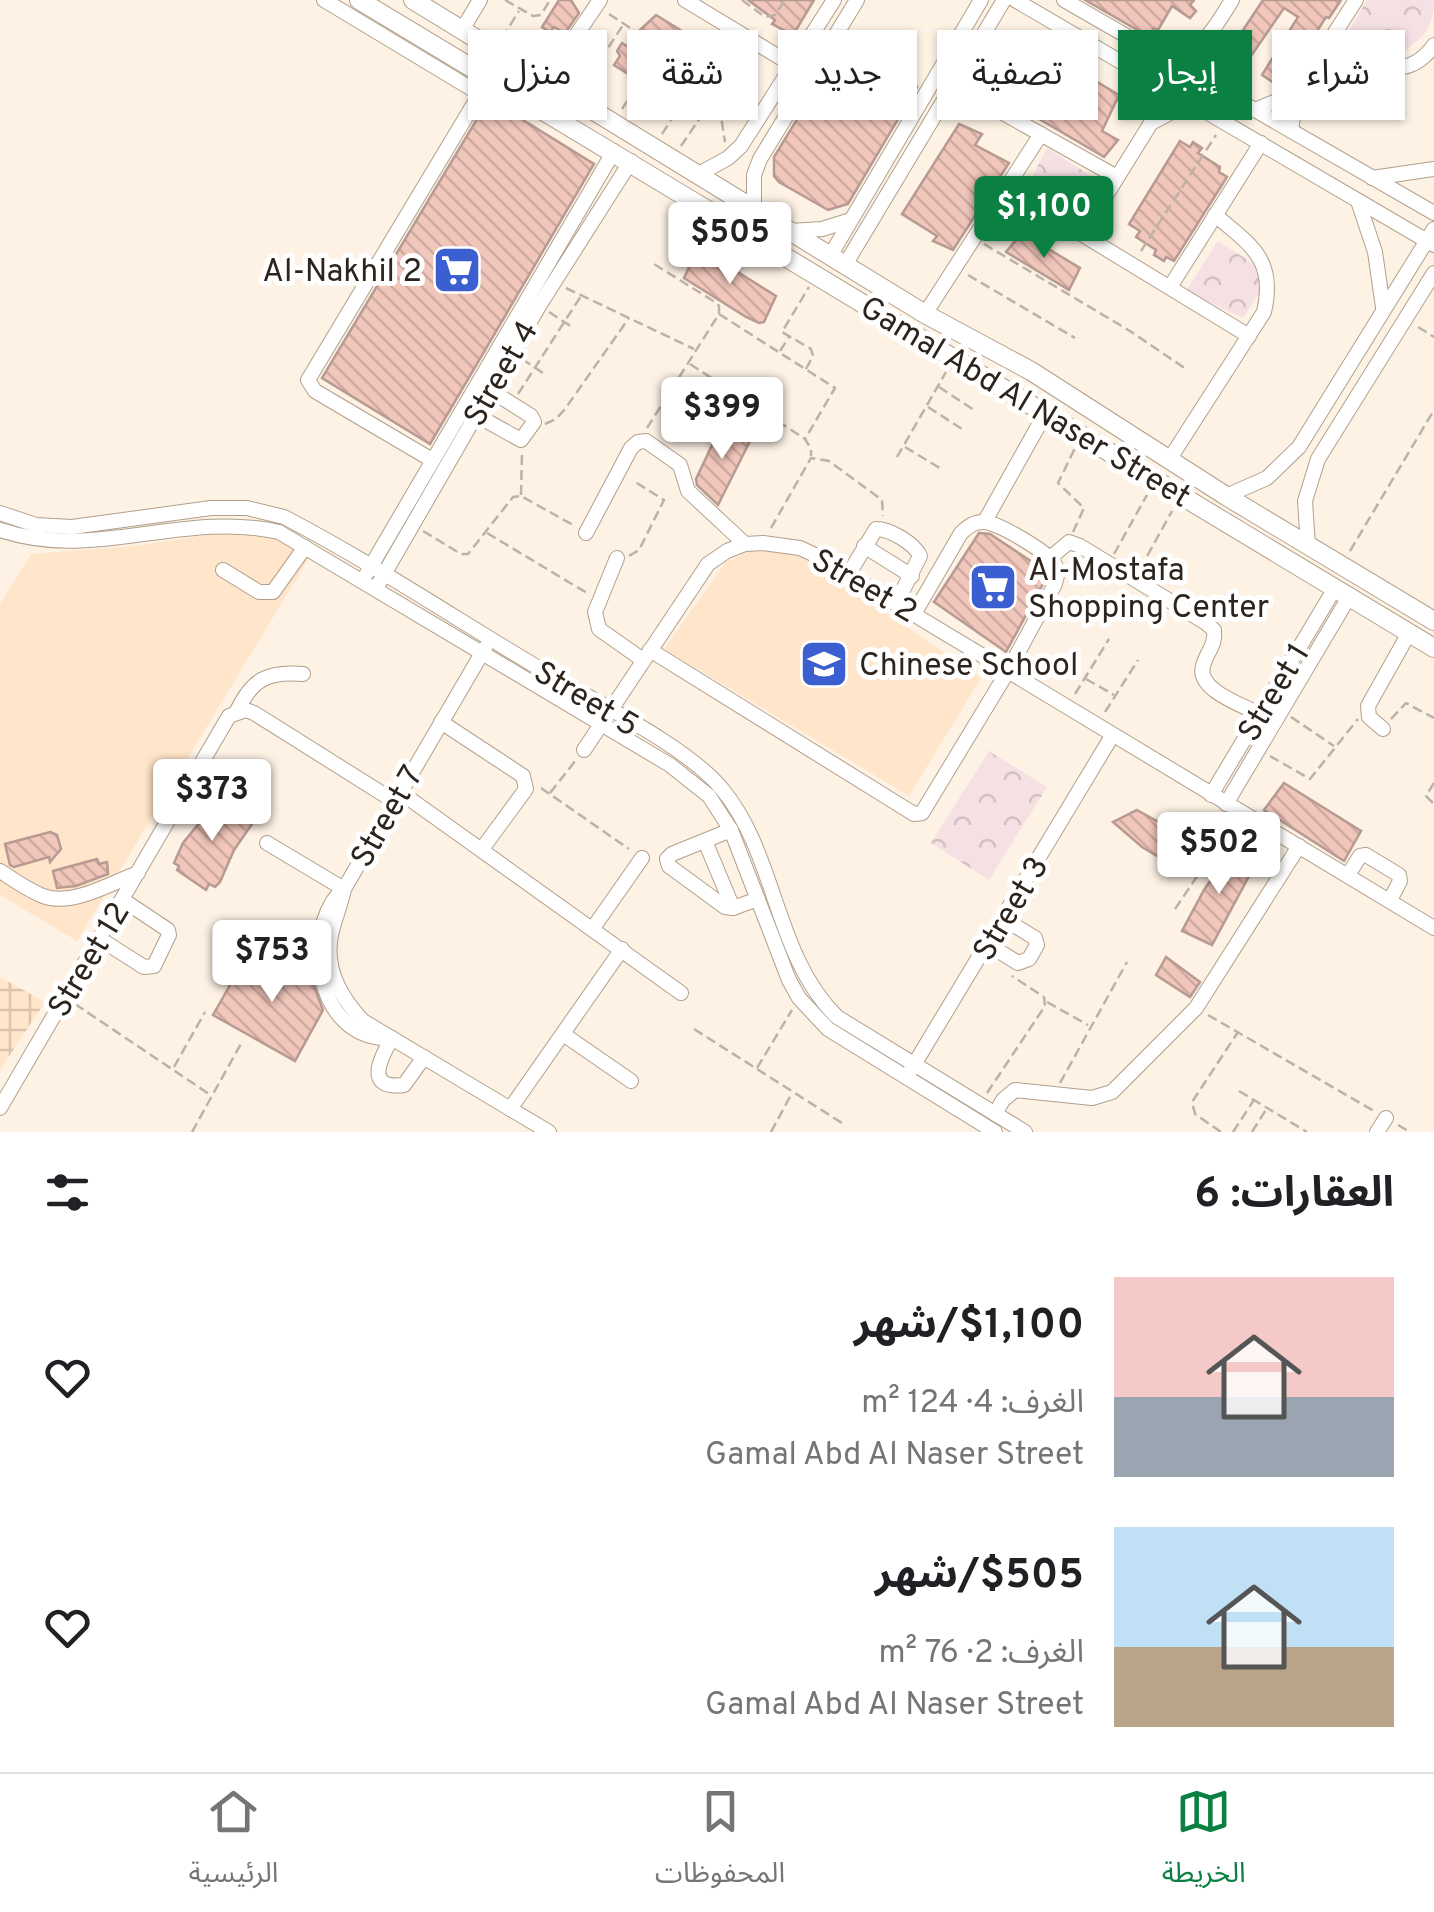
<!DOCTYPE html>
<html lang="ar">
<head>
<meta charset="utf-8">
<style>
	body { margin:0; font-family:Overpass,"Noto Sans Arabic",sans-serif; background:#f6f6f6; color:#202124; direction:rtl; height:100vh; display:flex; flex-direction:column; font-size:38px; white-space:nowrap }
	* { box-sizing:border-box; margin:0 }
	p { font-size:32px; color:#757577 }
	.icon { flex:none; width:55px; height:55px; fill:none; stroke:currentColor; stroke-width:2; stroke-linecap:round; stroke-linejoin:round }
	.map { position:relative; height:1132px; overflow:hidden; direction:ltr }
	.drawer { display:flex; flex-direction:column; background:#fff; flex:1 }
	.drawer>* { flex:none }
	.guide { position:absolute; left:30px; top:30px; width:1375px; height:90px; direction:rtl; display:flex; gap:20px }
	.price { position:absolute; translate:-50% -85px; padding:0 22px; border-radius:10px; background:#fff; color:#222; font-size:32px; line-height:65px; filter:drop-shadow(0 2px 5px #0008) }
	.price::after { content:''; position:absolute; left:50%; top:60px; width:30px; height:22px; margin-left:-15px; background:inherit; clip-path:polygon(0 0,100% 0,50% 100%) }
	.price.active { background:#0b8043; color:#fff }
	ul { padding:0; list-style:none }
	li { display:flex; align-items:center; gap:30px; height:250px; padding:0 40px }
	li span { display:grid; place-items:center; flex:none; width:280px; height:200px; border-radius:0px; color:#555 }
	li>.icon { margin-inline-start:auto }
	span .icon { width:120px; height:120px; fill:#fffc; stroke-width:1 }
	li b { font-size:42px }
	h2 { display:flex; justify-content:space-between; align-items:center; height:120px; padding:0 40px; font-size:42px }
	.chip { padding:0 35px; border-radius:0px; background:#fff; box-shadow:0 2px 8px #0004; font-size:35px; line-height:90px }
	.chip.active { background:#0b8043; color:#fff }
	.tab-bar { display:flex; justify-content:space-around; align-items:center; height:140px; border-top:2px solid #e0e0e0; background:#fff; font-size:28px; color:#757577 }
	.tab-bar a { display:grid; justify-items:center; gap:5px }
	.tab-bar .active { color:#0b8043 }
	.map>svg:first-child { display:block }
</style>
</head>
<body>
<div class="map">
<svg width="1434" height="1132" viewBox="0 0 1434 1132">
	<defs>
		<pattern id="industrial-grid" width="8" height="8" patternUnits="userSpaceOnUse" patternTransform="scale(2.5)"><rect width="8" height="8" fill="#ffe5c9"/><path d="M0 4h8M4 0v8" fill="none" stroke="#dbc4ac"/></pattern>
		<pattern id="forest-crowns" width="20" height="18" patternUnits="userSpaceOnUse" patternTransform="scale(2.5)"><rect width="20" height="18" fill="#f5e0e4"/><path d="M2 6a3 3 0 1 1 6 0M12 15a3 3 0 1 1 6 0" fill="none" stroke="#d2c0c3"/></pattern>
		<pattern id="building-back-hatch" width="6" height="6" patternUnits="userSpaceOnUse" patternTransform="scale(2.5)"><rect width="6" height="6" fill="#f1c6bb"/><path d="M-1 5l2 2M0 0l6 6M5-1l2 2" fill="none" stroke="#cfaaa0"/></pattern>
	</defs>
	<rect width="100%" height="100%" fill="#fef2e5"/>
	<g fill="#ffe5c9">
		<polygon points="241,530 282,538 309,558 77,941 0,895 0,604 31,554 135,546"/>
		<polygon points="768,548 785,550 813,562 981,678 909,796 664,649 726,562 752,550"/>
	</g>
	<polygon fill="url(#industrial-grid)" points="0,977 45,1002 0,1070"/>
	<g fill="url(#forest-crowns)">
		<path d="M1367 0H1434C1434 31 1419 40 1396 58L1361 54 1343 40Z"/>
		<polygon points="1047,148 1099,181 1076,221 1028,185"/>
		<polygon points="1218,241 1254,264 1262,289 1243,318 1186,291"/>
		<polygon points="989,751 1047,787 989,880 931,843"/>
	</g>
	<g fill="url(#building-back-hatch)" stroke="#b79a92" stroke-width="2.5">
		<polygon points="559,0 571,0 579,13 565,33 554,27 550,32 542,27"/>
		<polygon points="748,0 814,0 793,35 772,24 775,20"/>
		<polygon points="1085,0 1194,0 1190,5 1196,11 1190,18 1172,6 1158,30 1154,28 1148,36"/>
		<polygon points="1263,0 1341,0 1329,18 1326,17 1281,88 1262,75 1298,17 1284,8 1242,69 1227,54"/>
		<polygon points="656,15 742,68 732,89 697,68 711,108 703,105 697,117 614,65 620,56 617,51 622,43 687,84 694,73 639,31"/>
		<polygon points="1027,40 1119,95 1102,131 1118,140 1104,157 1019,107 1025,98 1021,94 1040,75 1016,61"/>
		<polygon points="844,42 917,87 848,204 828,210 779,182 774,176 774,157"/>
		<polygon points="489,99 594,164 430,444 322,378"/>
		<polygon points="959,124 982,134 975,145 1009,163 953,250 933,241 937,236 902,214"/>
		<polygon points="1180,141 1190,147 1193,142 1202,148 1198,153 1220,167 1219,172 1227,177 1174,261 1166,257 1164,261 1154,255 1156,250 1136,237 1140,231 1129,224"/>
		<polygon points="1022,233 1080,268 1069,290 1006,252"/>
		<polygon points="701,250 726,262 725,264 776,296 764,322 759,323 746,317 684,278 696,252 699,254"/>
		<polygon points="723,422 752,437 718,505 697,485 696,479"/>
		<polygon points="979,533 990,534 1046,571 1044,582 1006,652 934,602"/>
		<polygon points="1284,783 1361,831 1344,861 1264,810"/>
		<polygon points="220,798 250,817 247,822 252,824 234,850 220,882 215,887 209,884 206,890 177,870 179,866 174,863 183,843 200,822 198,820 206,805 210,806 213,799 218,802"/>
		<polygon points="1137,810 1198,844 1179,869 1142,847 1113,822"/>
		<polygon points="50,832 57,835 61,849 50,862 49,857 14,867 10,865 5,844"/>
		<polygon points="1234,847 1256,863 1212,945 1182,931 1204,890"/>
		<polygon points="97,859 99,864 107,862 108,874 76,886 57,888 53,871"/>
		<polygon points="250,950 311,978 323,1010 295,1061 213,1015"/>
		<polygon points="1166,957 1200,982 1190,997 1156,975"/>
	</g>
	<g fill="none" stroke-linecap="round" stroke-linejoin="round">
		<g stroke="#b29f8b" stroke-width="16">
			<g id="minor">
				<polyline points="324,0 480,94"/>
				<polyline points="685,0 794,66"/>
				<polyline points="1015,0 1434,245"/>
				<polyline points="1064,0 1434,213"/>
				<polyline points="462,30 480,0"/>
				<path d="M1328 44C1362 63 1405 87 1434 45"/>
				<path d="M1171 61C1203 49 1215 28 1232 0"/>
				<polyline points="966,63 987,104"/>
				<polyline points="1150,79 1151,123"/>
				<polyline points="545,81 600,0"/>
				<polyline points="1205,81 1209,38"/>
				<polyline points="940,108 955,104 987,104 1117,177"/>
				<polyline points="1255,110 1296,93"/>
				<polyline points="1291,131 1296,93 1356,0"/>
				<polyline points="697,175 728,158 741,146 834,0"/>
				<polyline points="1372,178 1434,169"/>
				<polyline points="1006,188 1249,336"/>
				<polyline points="1358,201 1375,252 1383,307"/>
				<polyline points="754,209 754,175 760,159 857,0"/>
				<polyline points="790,231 822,229 851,220"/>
				<polyline points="1082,234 1151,123 1191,102"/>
				<polyline points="830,256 981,0"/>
				<polyline points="845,265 1004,0"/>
				<polyline points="1170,287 1261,143"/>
				<polyline points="925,314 1041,134"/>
				<polyline points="476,415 521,440 534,422 531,416 490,390"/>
				<polyline points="432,460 315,391 308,380 490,77"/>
				<path d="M1169 460 1264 312C1276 260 1252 246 1215 215"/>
				<polyline points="1226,496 1267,478 1299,447 1434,229"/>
				<path d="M0 513 36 525 72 527 211 508H247L284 517C376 565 462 623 552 676 599 704 689 748 722 789 777 855 774 955 837 1017L1025 1132"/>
				<polyline points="985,521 1045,414"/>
				<path d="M0 530C95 562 182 510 279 532L670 765 709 796 731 830 789 980 799 998 828 1029 995 1132"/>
				<polyline points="586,533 631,448 638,442 646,441 680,465 688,491 745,544"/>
				<polyline points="1308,545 1305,501 1318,459 1434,273"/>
				<polyline points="864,546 912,576"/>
				<polyline points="617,558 595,612 599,629 643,660"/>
				<path d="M1050 558 1069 542 1080 546 1206 623 1214 630C1216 646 1207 651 1203 666 1196 690 1243 705 1259 714"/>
				<polyline points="223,570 259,592 273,592 305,547"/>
				<polyline points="367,573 614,151"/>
				<path d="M848 575 876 529C890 529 914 543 920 556L896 604"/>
				<polyline points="379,583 539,306 631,161"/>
				<path d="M485 648 344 889C341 905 334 920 331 935 324 969 341 998 363 1021L549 1132"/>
				<path d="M650 650 914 814 922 813 1008 671 1054 586C1057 578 1059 571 1054 563 1047 552 996 521 983 522 973 522 968 527 961 533L914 614"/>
				<path d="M237 711C252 679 268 671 303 674"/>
				<polyline points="441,722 523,776 526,789 482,849"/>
				<polyline points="1383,729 1369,717 1368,706 1409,633"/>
				<polyline points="584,750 708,564 727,551 745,544 763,543 800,548 817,556 1434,928"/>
				<polyline points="400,792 681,993"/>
				<polyline points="1211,795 1335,588"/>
				<polyline points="1226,804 1349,597"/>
				<polyline points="731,830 672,854 667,859 669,866 725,907 733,908 758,899"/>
				<polyline points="705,841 733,908"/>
				<polyline points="267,843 344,889"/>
				<path d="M0 871C14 880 28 890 43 896 72 907 111 883 138 873"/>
				<polyline points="1348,875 1360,856 1366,855 1399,875 1400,881 1390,900"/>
				<path d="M339 893C302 936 317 1035 384 1038"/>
				<polyline points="593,928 642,858"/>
				<polyline points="100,939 144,967 154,966 169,935 168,930 123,900"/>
				<polyline points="989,945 1018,963 1029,959 1037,945 1035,938 1004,919"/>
				<polyline points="563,1034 631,1081"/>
				<path d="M392 1038C381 1057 363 1090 404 1085L424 1057"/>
				<polyline points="909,1073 1112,736"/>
				<polyline points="0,1108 229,716 246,710 254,713 394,801"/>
				<polyline points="510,1109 622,949"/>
				<polyline points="995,1114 1003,1100 1015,1090 1092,1098 1112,1092 1196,1008 1299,846"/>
				<polyline points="1377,1132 1386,1118"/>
			</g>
		</g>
		<g stroke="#b29f8b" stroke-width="20">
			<g id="major">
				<polyline points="359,0 1434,648"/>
				<polyline points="413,0 925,314 1031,371 1226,496 1434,621"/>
			</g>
		</g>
		<g stroke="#bcb2a6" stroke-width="2.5" stroke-dasharray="10 5" stroke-linecap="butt">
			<polyline points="505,0 533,16 541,15 550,0"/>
			<polyline points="742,0 765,17 775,15 785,0"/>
			<polyline points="609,14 716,84 725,142"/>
			<polyline points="502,38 519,11"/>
			<polyline points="584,85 623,25"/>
			<polyline points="622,109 641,80"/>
			<polyline points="633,116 652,87"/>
			<polyline points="662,134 680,106"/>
			<polyline points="681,146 719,90"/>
			<polyline points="984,244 1130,331 1186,369"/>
			<polyline points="1141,251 1216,135"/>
			<polyline points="968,275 1075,338"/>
			<polyline points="566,288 694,349"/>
			<polyline points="549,312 572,327"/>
			<polyline points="719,314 835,388 805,439"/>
			<polyline points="1418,327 1434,337"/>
			<polyline points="780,351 789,337"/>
			<polyline points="522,359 543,373"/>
			<polyline points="690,364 805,439 811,449 811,456"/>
			<polyline points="806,369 813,356 811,349 782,332 809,287"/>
			<polyline points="939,387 974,410"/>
			<polyline points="518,394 581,296"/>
			<polyline points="928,407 965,431"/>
			<polyline points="545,424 556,419 565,409 629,318"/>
			<polyline points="647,428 719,314 719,306 715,302 654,264"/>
			<polyline points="905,447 943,470"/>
			<polyline points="897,457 946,372"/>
			<polyline points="521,495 522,453"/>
			<polyline points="771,528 811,458 829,461 882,500 883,516"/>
			<polyline points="423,531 461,554 468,554 513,497 521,496 573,525"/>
			<polyline points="1073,532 1084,508 1058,483 1075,448"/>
			<polyline points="487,533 587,593"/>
			<polyline points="1350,551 1434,410"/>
			<polyline points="1114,554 1147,495"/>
			<polyline points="629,556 639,550 664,500 632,480"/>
			<polyline points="1140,569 1172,511"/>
			<polyline points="1086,679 1114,695"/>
			<polyline points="1075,694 1109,639"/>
			<polyline points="1105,712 1138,660"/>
			<polyline points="1291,717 1334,746"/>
			<polyline points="1391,719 1406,703 1434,718"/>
			<polyline points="1270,756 1310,779 1358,719"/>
			<polyline points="1434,783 1426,796 1434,804"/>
			<polyline points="541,788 629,849"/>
			<polyline points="550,793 576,760"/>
			<polyline points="1175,909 1234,822"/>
			<polyline points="1047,1002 1088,1025"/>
			<polyline points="75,1004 212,1096"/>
			<polyline points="1208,1015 1374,1111"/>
			<polyline points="694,1029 842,1123"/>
			<polyline points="174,1067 205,1012"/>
			<polyline points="757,1068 792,1010"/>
			<polyline points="1060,1083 1127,962"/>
			<polyline points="1239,1091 1307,1132"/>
			<polyline points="987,1093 1045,1006 1044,997 1012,976"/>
			<polyline points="1398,1125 1410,1132"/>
			<polyline points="192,1132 243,1040"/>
			<polyline points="771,1132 792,1093"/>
			<polyline points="1221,1132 1195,1114 1192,1102 1238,1032"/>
			<polyline points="1233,1132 1254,1100"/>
			<polyline points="1252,1132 1267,1108"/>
		</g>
		<use href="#minor" stroke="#fff" stroke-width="14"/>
		<use href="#major" stroke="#fff" stroke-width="18"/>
	</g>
	<defs>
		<g id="supermarket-square" transform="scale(2.5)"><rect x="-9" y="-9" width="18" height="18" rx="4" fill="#3b5fd1" stroke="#fff"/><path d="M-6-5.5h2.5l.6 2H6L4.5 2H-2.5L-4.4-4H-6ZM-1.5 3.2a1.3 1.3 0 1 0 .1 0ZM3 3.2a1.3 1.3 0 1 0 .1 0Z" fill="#fff"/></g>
		<g id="school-square" transform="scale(2.5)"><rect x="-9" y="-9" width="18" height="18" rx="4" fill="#3b5fd1" stroke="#fff"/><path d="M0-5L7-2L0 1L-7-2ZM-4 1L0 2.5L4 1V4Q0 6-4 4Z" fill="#fff"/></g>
	</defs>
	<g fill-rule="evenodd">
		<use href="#supermarket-square" x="457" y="270"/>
		<use href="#supermarket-square" x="993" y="587"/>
		<use href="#school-square" x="824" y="664"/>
	</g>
	<g text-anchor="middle" stroke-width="10" stroke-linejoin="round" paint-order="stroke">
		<g font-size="32" fill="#2d251d" stroke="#fff" text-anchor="start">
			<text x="422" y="281" text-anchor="end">Al-Nakhil 2</text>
			<text x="1028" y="580">Al-Mostafa<tspan x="1028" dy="37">Shopping Center</tspan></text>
			<text x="859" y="675">Chinese School</text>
		</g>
		<g font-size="32" fill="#2d251d" stroke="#fff">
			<text transform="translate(500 373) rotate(-60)" y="11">Street 4</text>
			<text transform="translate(1026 401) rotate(31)" y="11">Gamal Abd Al Naser Street</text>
			<text transform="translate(865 585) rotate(30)" y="11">Street 2</text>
			<text transform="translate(1273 692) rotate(-59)" y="11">Street 1</text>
			<text transform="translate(587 698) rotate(31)" y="11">Street 5</text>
			<text transform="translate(386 816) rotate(-60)" y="11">Street 7</text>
			<text transform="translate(1010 908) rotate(-59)" y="11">Street 3</text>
			<text transform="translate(88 959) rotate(-59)" y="11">Street 12</text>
		</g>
	</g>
</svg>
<b class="price active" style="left:1044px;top:261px">$1,100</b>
<b class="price" style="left:730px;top:287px">$505</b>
<b class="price" style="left:722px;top:462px">$399</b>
<b class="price" style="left:212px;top:844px">$373</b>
<b class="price" style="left:1219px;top:897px">$502</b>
<b class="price" style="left:272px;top:1005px">$753</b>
<div class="guide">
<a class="chip">شراء</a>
<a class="chip active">إيجار</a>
<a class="chip">تصفية</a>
<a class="chip">جديد</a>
<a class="chip">شقة</a>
<a class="chip">منزل</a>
</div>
</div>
<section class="drawer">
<h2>العقارات: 6<svg class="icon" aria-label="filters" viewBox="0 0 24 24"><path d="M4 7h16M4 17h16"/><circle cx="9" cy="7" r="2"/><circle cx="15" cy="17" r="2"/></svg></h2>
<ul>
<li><span style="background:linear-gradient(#f6c9c9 60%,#9aa5b1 0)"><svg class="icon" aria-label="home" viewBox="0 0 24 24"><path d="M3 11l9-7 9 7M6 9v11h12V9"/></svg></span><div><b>$1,100/شهر</b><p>الغرف: 4 · 124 m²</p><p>Gamal Abd Al Naser Street</p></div><svg class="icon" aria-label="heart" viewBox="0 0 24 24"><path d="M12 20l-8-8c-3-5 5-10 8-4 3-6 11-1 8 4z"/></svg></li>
<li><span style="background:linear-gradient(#bfe0f5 60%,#b9a48a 0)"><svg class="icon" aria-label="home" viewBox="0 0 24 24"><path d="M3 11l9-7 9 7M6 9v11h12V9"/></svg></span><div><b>$505/شهر</b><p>الغرف: 2 · 76 m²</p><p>Gamal Abd Al Naser Street</p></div><svg class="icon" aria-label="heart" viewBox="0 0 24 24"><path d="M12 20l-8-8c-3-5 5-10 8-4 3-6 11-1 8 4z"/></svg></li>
</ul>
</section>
<nav class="tab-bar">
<a class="active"><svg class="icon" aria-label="map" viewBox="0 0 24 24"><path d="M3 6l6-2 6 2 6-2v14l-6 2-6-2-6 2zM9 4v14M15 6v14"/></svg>الخريطة</a>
<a><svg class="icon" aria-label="saved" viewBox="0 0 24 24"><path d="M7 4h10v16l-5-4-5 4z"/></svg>المحفوظات</a>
<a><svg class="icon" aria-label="home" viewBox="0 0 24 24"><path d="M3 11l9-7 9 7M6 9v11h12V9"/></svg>الرئيسية</a>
</nav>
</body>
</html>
